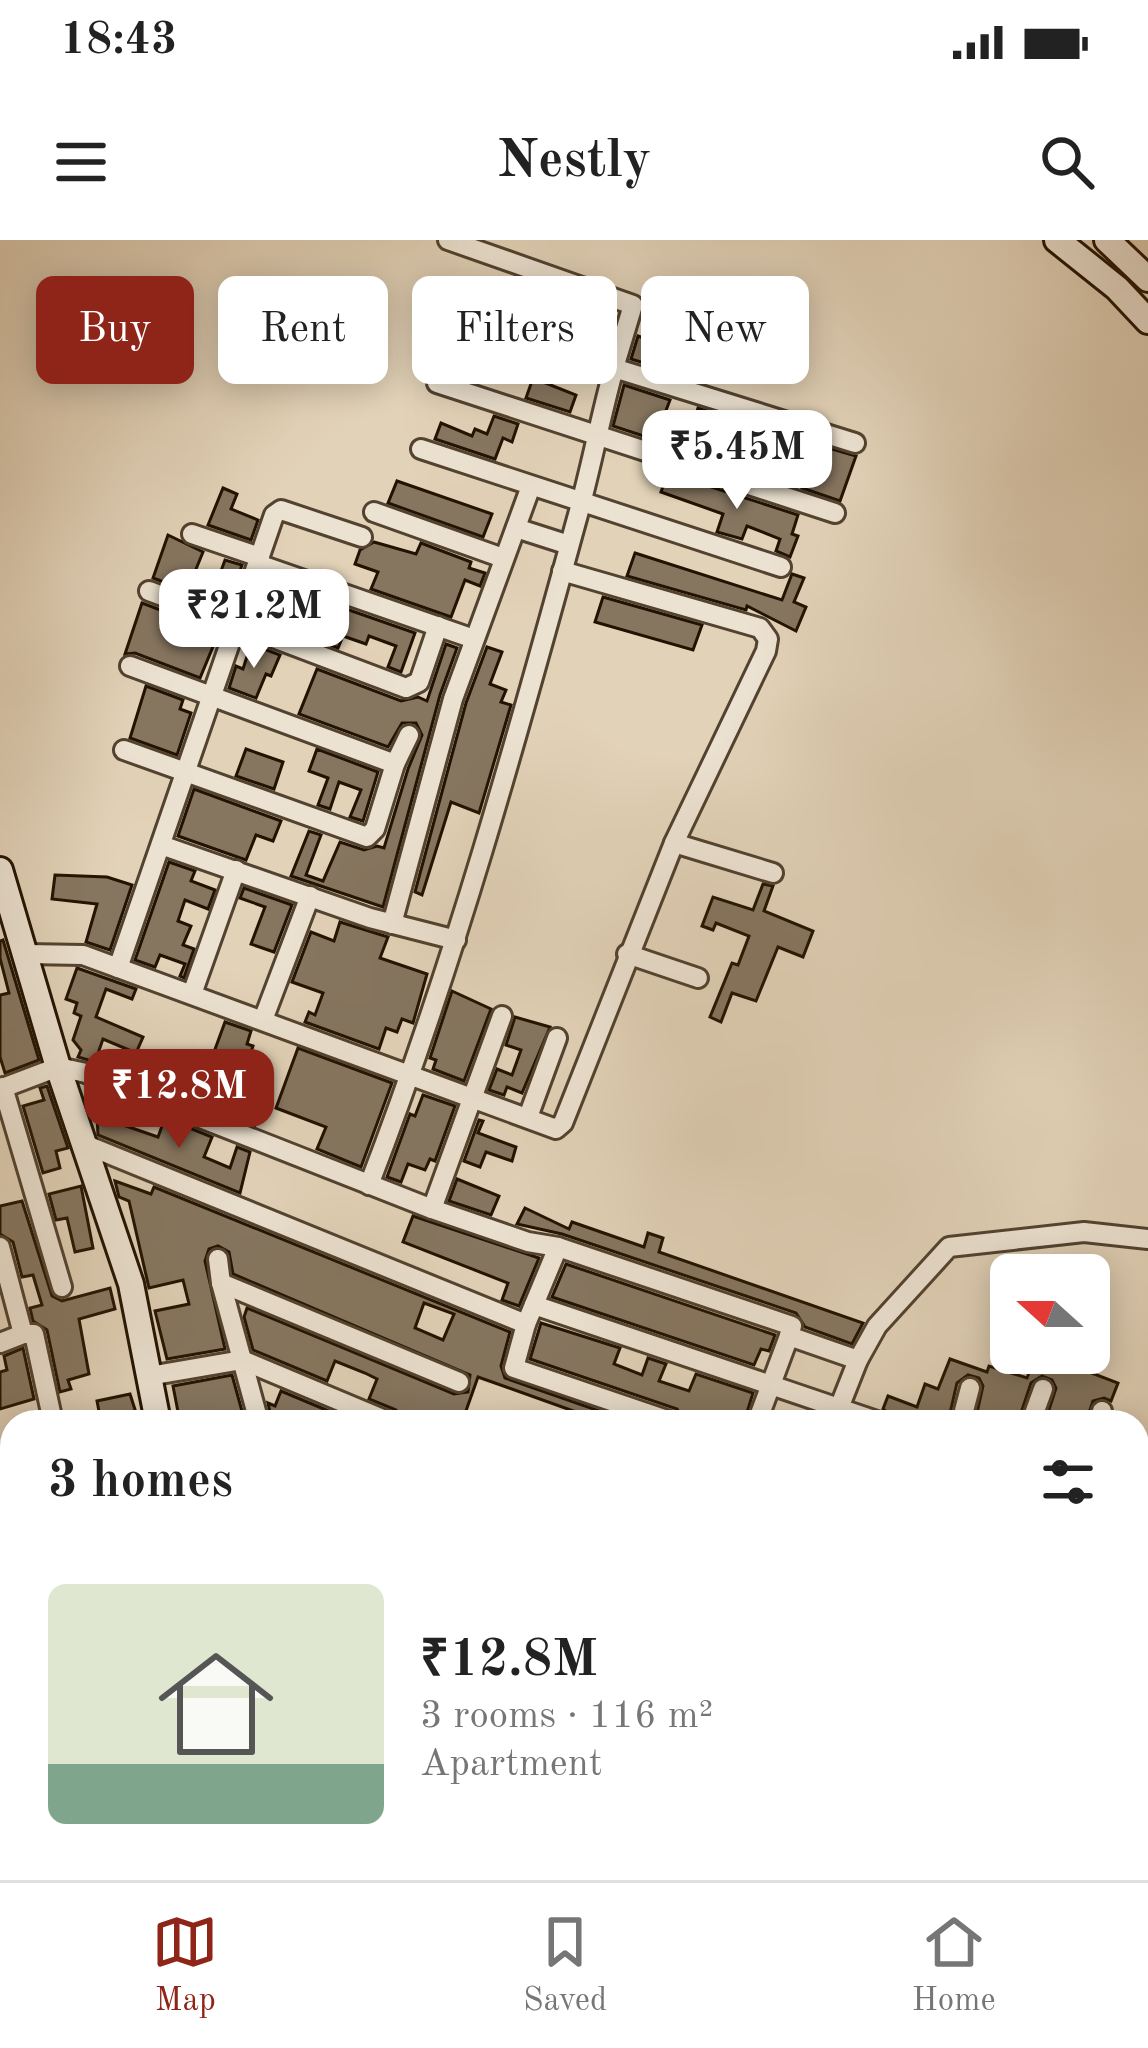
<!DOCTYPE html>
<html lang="en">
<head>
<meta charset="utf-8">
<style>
	body { margin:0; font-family:"Old Standard TT",serif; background:#f6f6f6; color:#222; height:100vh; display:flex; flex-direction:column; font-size:45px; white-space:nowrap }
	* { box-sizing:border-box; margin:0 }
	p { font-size:39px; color:#767676 }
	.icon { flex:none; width:66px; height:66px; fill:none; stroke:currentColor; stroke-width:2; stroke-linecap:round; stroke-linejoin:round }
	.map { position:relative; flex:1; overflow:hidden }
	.side { position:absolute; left:0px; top:1170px; width:1149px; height:471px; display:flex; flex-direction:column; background:#fff; border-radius:36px 36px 0 0; box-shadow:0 6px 30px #0003 }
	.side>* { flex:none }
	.hud { position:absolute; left:36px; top:36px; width:1077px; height:108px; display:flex; gap:24px }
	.needle { width:78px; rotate:291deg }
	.controls { position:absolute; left:990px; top:1014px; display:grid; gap:24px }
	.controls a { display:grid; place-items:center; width:120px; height:120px; border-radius:18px; background:#fff; box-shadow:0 6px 30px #0003; font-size:60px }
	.price { position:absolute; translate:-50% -102px; padding:0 27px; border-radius:24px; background:#fff; color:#222; font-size:39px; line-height:78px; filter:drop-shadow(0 3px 6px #0008) }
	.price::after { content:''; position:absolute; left:50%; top:72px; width:36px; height:27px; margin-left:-18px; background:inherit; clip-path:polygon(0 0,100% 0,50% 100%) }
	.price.selected { background:#8f2418; color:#fff }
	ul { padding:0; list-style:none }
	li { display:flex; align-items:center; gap:36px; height:300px; padding:0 48px }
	li span { display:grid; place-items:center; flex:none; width:336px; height:240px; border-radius:18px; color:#555 }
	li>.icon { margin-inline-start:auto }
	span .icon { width:144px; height:144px; fill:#fffc; stroke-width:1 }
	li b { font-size:51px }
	h2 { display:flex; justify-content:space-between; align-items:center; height:144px; padding:0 48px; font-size:51px }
	.chip { padding:0 42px; border-radius:18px; background:#fff; box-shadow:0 6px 30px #0003; font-size:42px; line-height:108px }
	.chip.selected { background:#8f2418; color:#fff }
	.status { display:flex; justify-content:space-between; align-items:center; height:84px; padding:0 60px; background:#fff; direction:ltr }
	.status svg { height:33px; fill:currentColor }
	header { display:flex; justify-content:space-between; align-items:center; height:156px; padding:0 48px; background:#fff; font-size:54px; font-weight:800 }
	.menu { display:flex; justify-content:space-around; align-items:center; height:168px; border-top:3px solid #e0e0e0; background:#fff; font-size:33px; color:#767676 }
	.menu a { display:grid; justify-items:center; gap:6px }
	.menu .selected { color:#8f2418 }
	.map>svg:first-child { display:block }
</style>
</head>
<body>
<div class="status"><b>18:43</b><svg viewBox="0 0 49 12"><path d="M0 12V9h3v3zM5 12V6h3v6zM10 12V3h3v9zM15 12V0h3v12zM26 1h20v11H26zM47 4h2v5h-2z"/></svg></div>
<header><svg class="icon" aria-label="menu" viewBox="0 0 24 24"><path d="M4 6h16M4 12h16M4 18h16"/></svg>Nestly<svg class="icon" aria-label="search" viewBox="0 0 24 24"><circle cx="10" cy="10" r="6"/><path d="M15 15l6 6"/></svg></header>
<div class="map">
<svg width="1148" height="1640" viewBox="0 0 1148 1640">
	<rect width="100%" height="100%" fill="#e2d2b8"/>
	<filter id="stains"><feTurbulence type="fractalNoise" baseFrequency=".00167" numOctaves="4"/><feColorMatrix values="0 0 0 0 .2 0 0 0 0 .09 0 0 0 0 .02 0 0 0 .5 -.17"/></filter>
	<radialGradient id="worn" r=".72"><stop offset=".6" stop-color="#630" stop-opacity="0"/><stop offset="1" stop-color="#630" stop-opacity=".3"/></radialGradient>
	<g fill="#867660" stroke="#221201" stroke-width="3" fill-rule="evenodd">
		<polygon points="638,96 668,107 660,128 631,119"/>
		<polygon points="533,138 576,155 570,172 526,158"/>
		<polygon points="624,145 670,160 662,181 687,190 691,190 698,168 744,182 736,204 745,207 738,227 613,186"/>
		<polygon points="494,176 518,184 512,202 503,198 495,219 435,199 441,183 472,196 475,189 487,194"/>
		<polygon points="767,190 856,216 840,261 802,248 809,228 759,211"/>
		<polygon points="668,233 798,275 792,294 798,296 790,317 776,311 780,299 747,286 742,299 717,292 723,274 661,252"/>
		<polygon points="397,241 492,274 483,297 388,263"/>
		<polygon points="223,248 237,254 231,269 258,280 251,300 208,285"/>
		<polygon points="168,295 203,312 194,334 217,342 225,320 242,325 228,366 153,338"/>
		<polygon points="374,302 416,314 421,303 471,322 469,328 485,333 480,346 465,340 451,377 371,349 378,332 355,324 360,310"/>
		<polygon points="635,313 782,360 792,334 804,338 794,362 806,367 796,391 747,366 746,370 627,336"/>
		<polygon points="266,341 415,393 401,432 388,427 396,406 369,396 366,404 343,396 338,408 254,376 256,370 276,378 286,351 265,344"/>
		<polygon points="603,357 702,385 693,410 595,382"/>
		<polygon points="142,363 219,392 200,438 135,413 125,414"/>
		<polygon points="251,404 280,415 271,436 266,434 256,458 229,448 236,426 243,429"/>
		<polygon points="446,404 457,408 440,455 383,667 291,636 309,591 321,595 306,635 323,641 340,602 364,610 377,606 384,608 408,529 422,495 416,483 402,483 388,507 299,474 317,429 401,461 418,457 427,461"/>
		<polygon points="487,407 502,412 490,444 506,450 501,462 511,465 479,573 451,562 422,655 415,652 466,463"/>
		<polygon points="146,446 183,460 180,469 191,473 177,515 130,498"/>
		<polygon points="246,509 283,522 274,549 236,536"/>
		<polygon points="317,509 378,532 363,581 350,577 361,550 339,542 330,569 318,565 328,538 309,531"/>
		<polygon points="194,549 281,581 273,601 256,595 246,620 178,596"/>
		<polygon points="169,622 195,631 191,641 215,650 208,669 185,660 178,681 191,686 183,705 194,709 184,738 180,736 185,724 160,715 155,727 135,720"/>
		<polygon points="55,635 107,637 132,645 110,710 86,702 97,664 52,659"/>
		<polygon points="763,644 773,646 764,671 813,691 803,717 778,707 756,761 732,753 721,782 710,777 732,723 738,725 749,696 716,683 713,690 702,686 713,657 753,670"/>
		<polygon points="244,648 292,665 274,712 251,704 265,667 240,658"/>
		<polygon points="340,682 388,697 380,718 427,734 413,783 402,779 397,792 386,788 379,809 305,782 309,772 315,775 323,753 292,742 311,692 334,701"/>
		<polygon points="3,700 39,820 5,833 0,817 0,755 9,753 0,718 0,701"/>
		<polygon points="77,728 136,749 132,759 106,749 96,777 143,797 136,813 103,799 95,822 78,817 81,810 73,800 81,776 74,773 77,763 66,759"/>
		<polygon points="452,751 491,769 464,841 433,829 436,820 430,818"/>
		<polygon points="515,777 550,787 522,853 507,847 504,855 489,850 497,829 512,835 521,810 506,805"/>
		<polygon points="225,782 251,791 247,804 253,806 247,824 214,812"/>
		<polygon points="298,808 392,843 361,927 317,909 326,887 276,868"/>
		<polygon points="209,843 263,865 255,885 201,864"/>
		<polygon points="47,846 68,908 56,911 60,928 43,933 23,866 44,860 40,848"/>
		<polygon points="423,855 455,866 435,921 430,919 425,930 408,924 401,942 387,937 410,874 415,876"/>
		<polygon points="97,876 158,897 165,878 212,897 204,917 230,928 237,907 250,912 240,953 98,895"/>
		<polygon points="479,880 483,881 478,893 516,907 512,921 486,912 480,927 464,921"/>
		<polygon points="457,939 499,956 491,975 449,961"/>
		<path d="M115 941 151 954 154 947 510 1092 501 1126 505 1138 631 1182H604L478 1137 462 1182H403L396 1170 369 1159 377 1139 365 1133 335 1121 327 1141 253 1110 244 1077 247 1068 454 1154 468 1152 470 1135 233 1034 229 1012 218 1006 209 1009 205 1021 225 1109 167 1119 155 1071 189 1064 183 1040 149 1048 129 961 119 957ZM424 1063 454 1074 443 1100 415 1088Z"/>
		<polygon points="81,946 93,1008 75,1012 67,978 56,980 49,954"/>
		<polygon points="22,961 52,1056 62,1061 110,1048 115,1069 79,1079 89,1134 68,1140 71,1149 60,1152 47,1090 33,1081 30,1068 42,1065 33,1035 22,1037 13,1002 0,994 0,966"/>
		<polygon points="525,968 569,989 572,982 644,1007 648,993 663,998 659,1012 863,1083 852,1104 805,1087 796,1073 562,994 517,984"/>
		<polygon points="413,976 539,1018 519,1066 502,1060 508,1043 403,1002"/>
		<polygon points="566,1024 775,1095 769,1111 761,1109 754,1125 552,1057"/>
		<polygon points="541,1083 620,1108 614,1124 642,1135 648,1118 666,1124 659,1141 689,1151 696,1134 753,1153 744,1182 686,1182 677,1169 530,1119"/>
		<polygon points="23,1108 34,1159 0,1169 0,1132 7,1130 4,1116"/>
		<polygon points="1035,1117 1048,1122 1050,1117 1118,1143 1111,1161 1104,1158 1093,1161 1086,1182 1045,1182 1056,1148 1052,1140 1042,1136 1031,1143 1018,1182 975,1182 983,1146 979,1138 968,1135 957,1143 948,1182 898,1182 883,1169 888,1156 917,1167 925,1144 938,1149 950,1119 987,1132 989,1126 1027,1138"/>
		<polygon points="232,1135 245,1182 180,1182 173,1146"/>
		<polygon points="281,1151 355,1182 272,1182 268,1163 275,1166"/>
		<polygon points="130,1154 139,1182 101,1182 97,1161"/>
		<polygon points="12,1427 12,1549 7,1550 0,1519 0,1430"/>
	</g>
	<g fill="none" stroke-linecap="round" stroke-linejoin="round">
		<g stroke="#52422f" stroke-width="24">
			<g id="street">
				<polyline points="448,0 633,65 614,128 454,76"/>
				<polyline points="437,143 835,273"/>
				<polyline points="421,209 781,327"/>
				<polyline points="374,272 503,318"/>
				<polyline points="516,288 569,305"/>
				<polyline points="192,294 260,317"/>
				<polyline points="258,324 474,399"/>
				<polyline points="149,351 406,448 419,442 438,386"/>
				<polyline points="130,426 395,524"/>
				<polyline points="124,510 367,597 375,589 395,524 409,495"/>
				<polyline points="674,603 773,633"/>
				<polyline points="161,605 370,678 456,700"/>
				<polyline points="392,684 453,459 531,246"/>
				<polyline points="27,714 83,715 556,889 563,883 674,603 766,411 768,399 760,388 562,331"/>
				<polyline points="627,714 698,738"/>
				<polyline points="118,728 274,275 281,270 362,297"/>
				<polyline points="192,754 236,630"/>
				<polyline points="263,780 310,656"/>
				<polyline points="3,847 62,1047"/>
				<polyline points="0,849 58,827 86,833 432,969 528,1002 558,1007"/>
				<polyline points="528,877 557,798"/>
				<polyline points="84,904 526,1084"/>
				<path d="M369 945C454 725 517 498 579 271 592 223 601 175 614 128L855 203"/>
				<polyline points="432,969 502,776"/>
				<polyline points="0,1007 23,1094 0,1103"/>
				<polyline points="218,1019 221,1043 259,1182"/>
				<polyline points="221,1043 459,1142"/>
				<polyline points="534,1065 880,1182"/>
				<polyline points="23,1094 34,1094 53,1182"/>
				<polyline points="858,1120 877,1086 949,1007 1084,992 1148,999"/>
				<polyline points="149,1136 242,1120 390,1182"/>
				<polyline points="673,1182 514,1128 526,1084 558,1007 792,1086 789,1096 858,1120 839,1168"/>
				<polyline points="757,1182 789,1096"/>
				<polyline points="961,1182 970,1148"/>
				<polyline points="1031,1182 1043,1149"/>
				<polyline points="1099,1182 1102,1171"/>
				<polyline points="1137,1272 1148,1239"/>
				<polyline points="0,1312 12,1369"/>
				<polyline points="12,1579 1,1584 12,1618"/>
				<polyline points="346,1629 376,1640"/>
				<polyline points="522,1629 550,1640"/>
				<polyline points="696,1629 725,1640"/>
				<polyline points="89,1640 120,1629"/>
			</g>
		</g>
		<g stroke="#221201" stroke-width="30">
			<g id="secondary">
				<polyline points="1057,0 1117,48 1148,81"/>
				<polyline points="1107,0 1148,39"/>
				<polyline points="0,630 58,827 131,1044 158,1182"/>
				<polyline points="249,1629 251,1640"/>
			</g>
		</g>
		<use href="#street" stroke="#ece2d1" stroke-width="18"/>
		<use href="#secondary" stroke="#ece2d1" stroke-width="24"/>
	</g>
	<rect width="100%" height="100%" filter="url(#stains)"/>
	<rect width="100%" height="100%" fill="url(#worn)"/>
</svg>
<div class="controls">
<a><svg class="needle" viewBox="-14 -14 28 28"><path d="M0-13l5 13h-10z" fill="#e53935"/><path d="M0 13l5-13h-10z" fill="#767676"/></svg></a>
</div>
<b class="price" style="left:737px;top:272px">₹5.45M</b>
<b class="price" style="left:254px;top:431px">₹21.2M</b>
<b class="price selected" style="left:179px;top:911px">₹12.8M</b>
<div class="hud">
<a class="chip selected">Buy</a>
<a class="chip">Rent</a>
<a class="chip">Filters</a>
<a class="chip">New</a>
</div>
<section class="side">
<h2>3 homes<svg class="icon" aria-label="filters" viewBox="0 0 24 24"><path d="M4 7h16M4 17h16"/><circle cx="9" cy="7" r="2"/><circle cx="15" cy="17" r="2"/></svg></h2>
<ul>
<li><span style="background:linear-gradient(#dfe7d0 75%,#7fa58c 0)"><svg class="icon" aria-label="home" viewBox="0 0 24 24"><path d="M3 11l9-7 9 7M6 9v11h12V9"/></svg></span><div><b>₹12.8M</b><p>3 rooms · 116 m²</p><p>Apartment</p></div></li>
</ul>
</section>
</div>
<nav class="menu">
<a class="selected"><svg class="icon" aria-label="map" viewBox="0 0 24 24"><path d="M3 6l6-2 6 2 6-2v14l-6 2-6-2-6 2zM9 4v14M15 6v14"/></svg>Map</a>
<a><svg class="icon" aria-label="saved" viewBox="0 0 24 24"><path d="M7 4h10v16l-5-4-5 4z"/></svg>Saved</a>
<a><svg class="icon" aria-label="home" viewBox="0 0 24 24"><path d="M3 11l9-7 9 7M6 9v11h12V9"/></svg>Home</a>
</nav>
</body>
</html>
